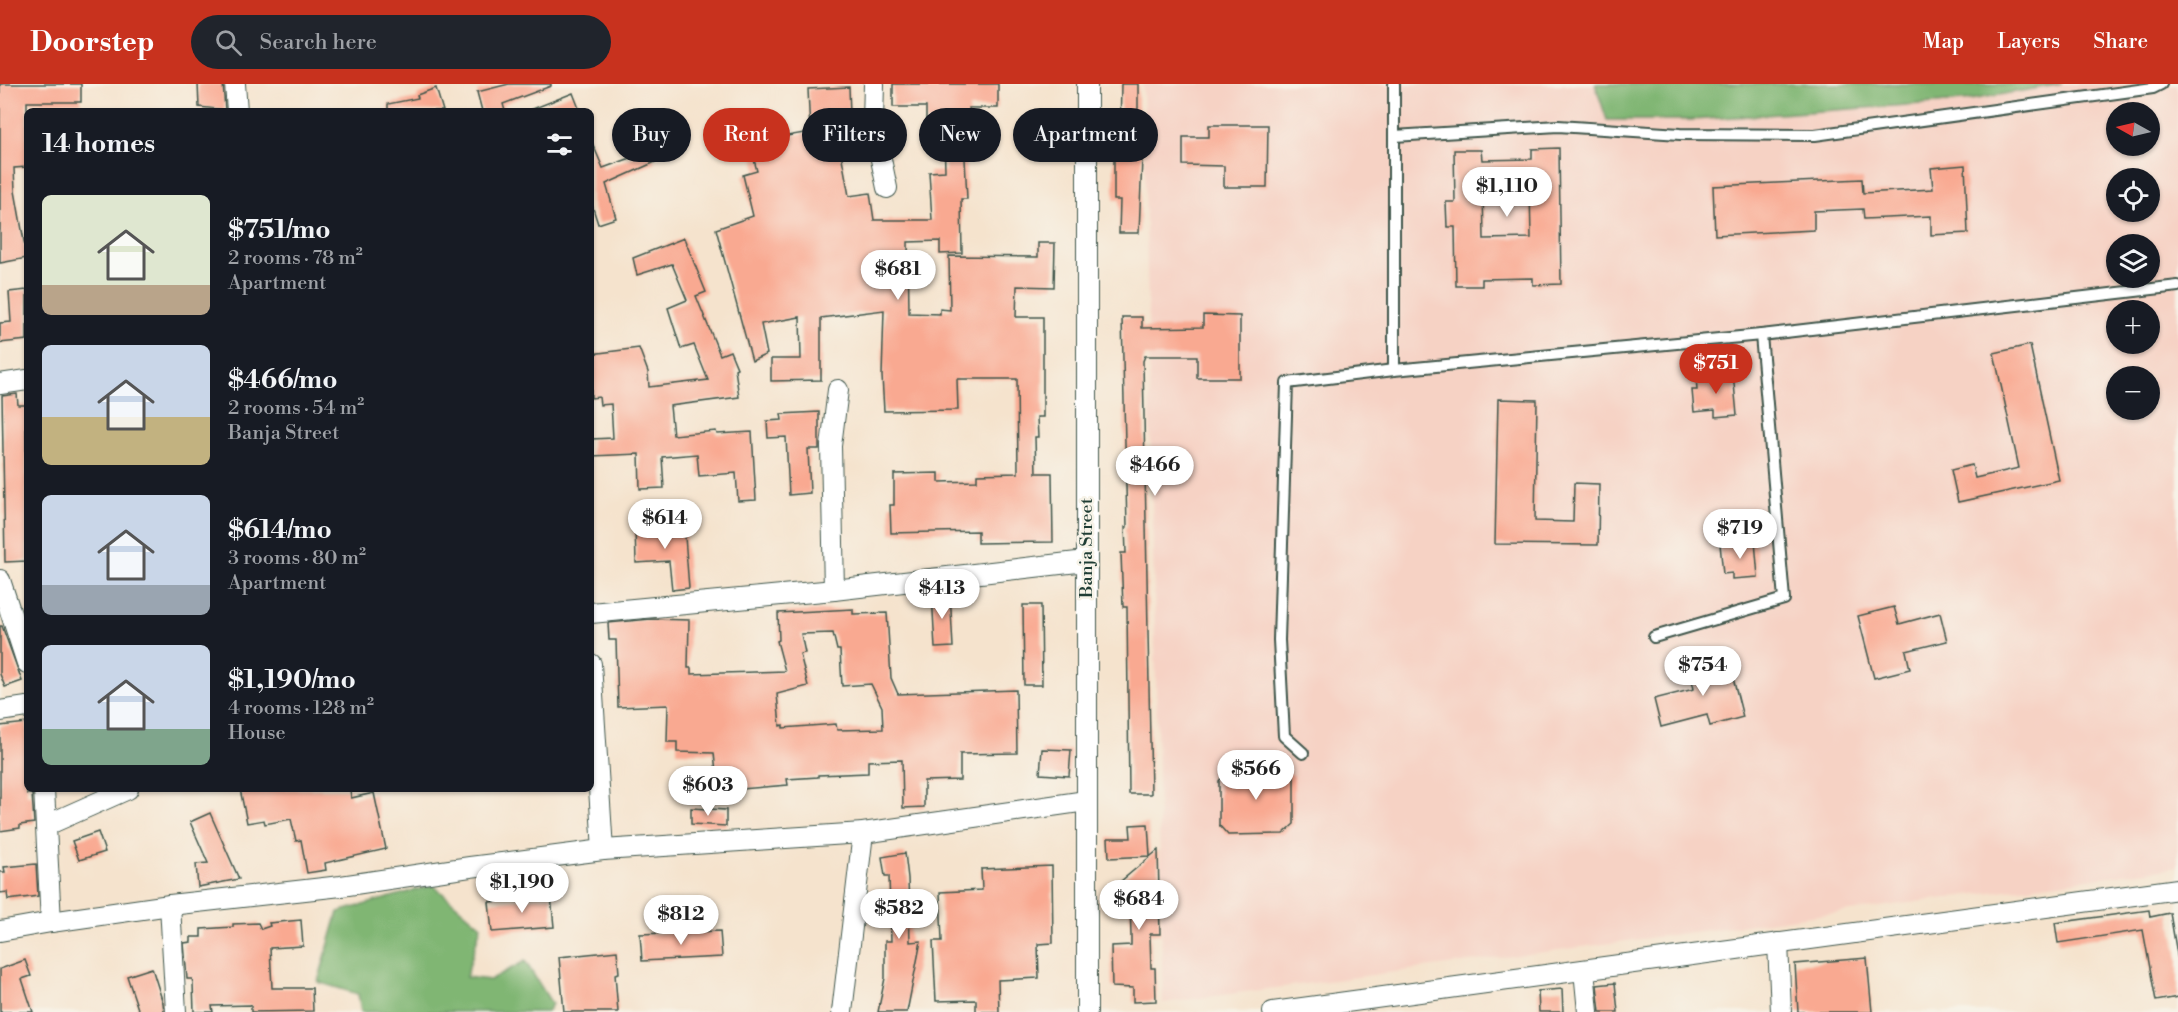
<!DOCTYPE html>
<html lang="en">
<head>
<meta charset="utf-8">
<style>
	body { margin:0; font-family:"Libre Bodoni",serif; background:#20242c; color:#f1f3f6; height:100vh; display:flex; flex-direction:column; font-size:22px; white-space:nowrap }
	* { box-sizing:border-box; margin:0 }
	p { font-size:20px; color:#9ea1a6 }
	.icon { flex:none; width:33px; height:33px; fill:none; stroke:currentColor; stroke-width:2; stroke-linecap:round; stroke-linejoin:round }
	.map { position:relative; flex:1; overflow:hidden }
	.sheet { position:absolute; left:24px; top:24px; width:570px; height:684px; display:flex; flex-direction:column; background:#171b24; border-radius:9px; box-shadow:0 2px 4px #0004 }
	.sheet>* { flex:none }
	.hud { position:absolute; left:612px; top:24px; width:570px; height:54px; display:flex; gap:12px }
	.needle { width:39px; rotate:278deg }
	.tools { position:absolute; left:2106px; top:18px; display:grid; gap:12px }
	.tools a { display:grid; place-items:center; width:54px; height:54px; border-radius:50%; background:#171b24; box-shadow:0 2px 4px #0004; font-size:30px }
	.price { position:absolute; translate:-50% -51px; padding:0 14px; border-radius:21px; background:#fff; color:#222; font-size:20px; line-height:39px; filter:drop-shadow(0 2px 3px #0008) }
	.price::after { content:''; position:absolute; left:50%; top:36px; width:18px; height:14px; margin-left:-9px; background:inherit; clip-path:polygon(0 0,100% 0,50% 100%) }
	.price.selected { background:#c8321e; color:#fff }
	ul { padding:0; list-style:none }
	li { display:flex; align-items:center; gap:18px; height:150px; padding:0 18px }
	li span { display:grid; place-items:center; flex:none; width:168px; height:120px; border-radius:9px; color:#555 }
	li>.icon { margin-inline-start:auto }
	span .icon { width:72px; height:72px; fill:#fffc; stroke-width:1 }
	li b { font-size:26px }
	h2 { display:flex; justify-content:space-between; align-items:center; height:72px; padding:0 18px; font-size:26px }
	.tag { padding:0 21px; border-radius:27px; background:#171b24; box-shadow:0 2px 4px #0004; font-size:21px; line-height:54px }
	.tag.selected { background:#c8321e; color:#fff }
	header { display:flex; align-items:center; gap:36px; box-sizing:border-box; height:84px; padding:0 30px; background:#c8321e; color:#fff }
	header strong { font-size:28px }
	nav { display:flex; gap:33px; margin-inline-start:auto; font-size:21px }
	.search { width:420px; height:54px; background:#20242c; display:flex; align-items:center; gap:15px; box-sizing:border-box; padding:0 21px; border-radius:33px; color:#9ea1a6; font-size:22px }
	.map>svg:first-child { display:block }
</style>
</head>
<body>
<header>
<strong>Doorstep</strong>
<div class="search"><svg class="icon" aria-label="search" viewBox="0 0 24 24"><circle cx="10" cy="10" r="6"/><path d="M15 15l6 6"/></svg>Search here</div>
<nav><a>Map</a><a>Layers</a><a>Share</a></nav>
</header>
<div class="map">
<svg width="2178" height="928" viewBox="0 0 2178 928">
	<rect width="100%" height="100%" fill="#f7f3e8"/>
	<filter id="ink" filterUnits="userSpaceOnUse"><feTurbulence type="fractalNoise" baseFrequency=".0167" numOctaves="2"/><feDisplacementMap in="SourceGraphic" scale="12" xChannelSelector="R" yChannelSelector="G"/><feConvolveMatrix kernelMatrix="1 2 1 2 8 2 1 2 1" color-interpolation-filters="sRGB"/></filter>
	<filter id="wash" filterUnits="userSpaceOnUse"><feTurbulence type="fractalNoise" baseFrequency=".008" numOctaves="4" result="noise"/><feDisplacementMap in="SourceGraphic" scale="24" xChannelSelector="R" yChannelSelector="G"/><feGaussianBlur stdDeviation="1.35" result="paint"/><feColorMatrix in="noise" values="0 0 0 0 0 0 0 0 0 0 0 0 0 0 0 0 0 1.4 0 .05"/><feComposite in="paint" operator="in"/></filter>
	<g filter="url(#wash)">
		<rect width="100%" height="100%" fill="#f5e3cd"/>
		<path fill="#f6d2c4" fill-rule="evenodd" d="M1143 0H2178V783L1163 919ZM2116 28H2150V62H2116ZM2116 94H2150V128H2116ZM2116 160H2150V194H2116ZM2116 226H2150V260H2116ZM2116 292H2150V326H2116Z"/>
		<g fill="#80b673" stroke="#507a54" stroke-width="1.5">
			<polygon points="1595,0 2062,0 1964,17 1692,36 1607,36"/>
			<polygon points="433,801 481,842 466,893 490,896 525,877 552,920 547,928 361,928 358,910 318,898 338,828"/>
		</g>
		<g id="blocks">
			<g fill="#f9a991" fill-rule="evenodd">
				<polygon points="0,0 81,0 81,18 27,18 27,83 14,84 15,107 27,174 0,179"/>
				<polygon points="198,0 223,0 225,26 199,23"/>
				<polygon points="509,0 551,0 551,2 503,20 505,27 482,27 477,8"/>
				<polygon points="893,0 998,0 998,24 969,24 970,34 963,34 967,115 961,115 962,169 940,170 940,157 908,158 909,229 940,230 940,225 950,226 949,172 1038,173 1038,159 1055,159 1054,203 1017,202 1016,233 1043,233 1043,333 1037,333 1038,353 1035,353 1036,389 1052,389 1053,458 978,459 978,447 891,449 890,421 894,421 894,390 939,389 939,398 977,397 977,390 1018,389 1017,295 957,295 958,326 884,327 882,292 884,226 821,234 821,296 771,297 771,275 801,275 800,233 761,240 767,270 752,277 716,145 753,132 743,91 757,87 751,64 754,62 753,58 810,48 808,5 849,3 850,30 834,31 849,112 870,109 874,136 932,136 929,88 945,87 944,51 940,51 939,36 926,37 926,23 893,23"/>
				<polygon points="1121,0 1138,0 1138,49 1143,50 1139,149 1119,149 1120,116 1114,116 1114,49 1120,49"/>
				<polygon points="436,4 443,27 388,27 388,20 418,14 417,11"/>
				<polygon points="573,9 580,27 530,27 530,26"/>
				<polygon points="1209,41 1268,41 1267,103 1224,103 1224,82 1183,81 1183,53 1209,53"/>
				<polygon points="591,56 603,84 650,67 655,78 606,100 616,134 598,140 591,118"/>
				<path d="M1559 64 1561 200 1533 201V194L1482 195V202H1456L1455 143H1447L1446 118H1455L1454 66H1481L1482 76 1532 75V65ZM1530 104 1531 154 1484 155 1483 105Z"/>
				<polygon points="1965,81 1968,149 1931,151 1931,132 1864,135 1863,125 1814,127 1814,146 1715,151 1713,102 1862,95 1863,109 1933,105 1931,84"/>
				<polygon points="684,154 706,208 696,212 720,271 730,267 737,284 735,285 739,313 670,322 673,351 716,347 717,350 752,348 756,416 738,417 736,389 699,392 697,370 662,373 664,404 640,405 639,370 591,372 591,355 613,354 611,320 600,321 599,313 591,314 591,270 639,264 648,288 649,303 708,296 694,261 681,265 668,224 687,216 672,180 637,191 633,174"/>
				<polygon points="27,206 27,256 0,259 0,239 11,238 9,208"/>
				<polygon points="1203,231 1240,232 1240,294 1197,294 1197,272 1145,272 1143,277 1151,710 1129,710 1127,523 1123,523 1121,469 1126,469 1125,443 1127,443 1122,233 1142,233 1142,244 1203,243"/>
				<polygon points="2030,261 2059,396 1958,418 1951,386 1972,381 1975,394 2019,384 1994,269"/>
				<polygon points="1733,289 1737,331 1715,333 1715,326 1694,328 1692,306 1697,306 1696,292"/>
				<polygon points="17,310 18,321 26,321 27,477 5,478 2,312"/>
				<polygon points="1498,315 1537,316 1535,437 1573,438 1574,399 1599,400 1598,461 1495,460"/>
				<polygon points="819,328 819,365 808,365 810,409 789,411 786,353 768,354 767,337 782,336 781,330"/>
				<polygon points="684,440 689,504 672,506 669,477 636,479 635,443"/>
				<polygon points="1755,457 1758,493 1732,495 1732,489 1723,490 1720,460"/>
				<polygon points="950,508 953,563 935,564 932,509"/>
				<polygon points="1023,521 1041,521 1042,601 1024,601"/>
				<polygon points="1894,523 1899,540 1940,529 1947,557 1906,567 1910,585 1874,594 1858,532"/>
				<path d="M853 525V530L887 529 891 594 898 610 1016 606 1017 669 960 670V696L924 697V723L903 724 902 676 868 677V689L818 691V693L787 695 788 701 718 707 714 669 677 668V658H667L668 621 618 623 616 556H609L608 539 651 535 689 536 688 584H691V590L785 587 777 557 779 556 778 529ZM833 549 837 566H840L842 602 871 600 882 623 883 645 837 646 836 640 783 644V641L780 642 777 610 808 602 800 570 805 569 801 550Z"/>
				<polygon points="0,542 2,542 22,597 5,603 0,590"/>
				<polygon points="1728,574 1743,633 1710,642 1707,631 1661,643 1654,615 1694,605 1689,584"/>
				<polygon points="27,639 27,710 32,710 34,739 20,741 20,744 0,747 0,642"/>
				<polygon points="1042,665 1071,666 1069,692 1040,690"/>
				<polygon points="1229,684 1282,684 1294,692 1294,740 1283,750 1228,751 1219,741 1219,697"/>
				<polygon points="240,705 350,705 351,714 374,709 386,765 325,779 326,786 307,789 301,756 296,757 291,735 265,740 264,736 247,739"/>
				<polygon points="691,724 726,726 726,742 691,740"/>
				<polygon points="210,729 239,795 198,803 196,780 208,779 190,738"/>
				<polygon points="1148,740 1150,772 1109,774 1108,754 1131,754 1130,741"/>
				<polygon points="98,748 105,768 79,776 72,757"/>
				<polygon points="1158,766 1160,850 1150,850 1151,884 1155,884 1156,917 1133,918 1133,904 1112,903 1111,862 1131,861 1131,852 1130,819 1117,814 1113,807 1114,803"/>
				<polygon points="905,769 908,794 910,858 921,857 907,928 878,928 885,894 885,857 891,857 889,792 885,792 882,773"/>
				<polygon points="36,780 38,812 8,816 7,808 0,809 0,788 5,788 4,783"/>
				<polygon points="1052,782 1053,859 1038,860 1039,894 998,896 999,928 976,928 976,916 936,917 933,857 942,857 940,808 982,806 981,785"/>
				<polygon points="551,812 554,843 492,848 489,818"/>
				<polygon points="2149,826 2150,833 2170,829 2178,876 2178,913 2156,917 2143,846 2058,859 2055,839"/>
				<polygon points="301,836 303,862 270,864 272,904 312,904 313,927 251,928 251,921 212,922 213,928 194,928 193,899 192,895 187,895 184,859 191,858 191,853 201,853 201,845 233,843 233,840 258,839 261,845 270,842 269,839"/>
				<polygon points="720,847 722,873 642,877 640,850"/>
				<polygon points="617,867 619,889 615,890 618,928 564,928 559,873"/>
				<polygon points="1867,874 1872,928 1798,928 1795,880"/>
				<polygon points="25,876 31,892 22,895 33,928 0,928 0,885"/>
				<polygon points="152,884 163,919 164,928 139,928 127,892"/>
				<polygon points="1615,899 1618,928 1600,928 1597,901"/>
				<polygon points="1562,905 1563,928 1539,928 1538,907"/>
			</g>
		</g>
	</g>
	<g filter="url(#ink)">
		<use href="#blocks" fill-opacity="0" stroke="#3f564b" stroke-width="1.5"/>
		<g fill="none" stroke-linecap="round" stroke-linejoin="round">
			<g stroke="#3f564b" stroke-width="14">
				<g id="lane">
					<polyline points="1394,0 1394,286"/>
					<polyline points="1394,52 1558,42 1680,50 1815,51 2153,4 2161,0"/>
					<polyline points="1654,553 1784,515 1761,251"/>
					<polyline points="1303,669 1284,652 1279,556 1287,299 1394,286 1761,251 2178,202"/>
				</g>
			</g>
			<g stroke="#3f564b" stroke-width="22">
				<g id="street">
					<polyline points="235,0 237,27"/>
					<polyline points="874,0 873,37 887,104"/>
					<polyline points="1087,0 1087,928"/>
					<polyline points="0,300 27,296"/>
					<polyline points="0,496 27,579"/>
					<polyline points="834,506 831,362 838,306"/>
					<polyline points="591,529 834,506 1086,477"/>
					<polyline points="591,580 603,766"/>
					<polyline points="0,627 27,623"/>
					<polyline points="44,705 51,838"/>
					<polyline points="47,741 128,705"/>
					<polyline points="170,821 176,928"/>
					<polyline points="0,847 51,838 170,821 341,802 470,783 603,766 863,749 1086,717"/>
					<polyline points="1778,859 1781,928"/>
					<polyline points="1584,886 1588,928"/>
					<polyline points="842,928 863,749"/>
					<polyline points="1273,928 2178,805"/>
				</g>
			</g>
			<use href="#lane" stroke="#fff" stroke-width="10"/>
			<use href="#street" stroke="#fff" stroke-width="20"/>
		</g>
	</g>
	<g text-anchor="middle" stroke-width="5" stroke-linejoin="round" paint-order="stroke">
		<g font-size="18" fill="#1f3d34" stroke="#f7f3e8">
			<text transform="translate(1086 464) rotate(-90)" y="6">Banja Street</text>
		</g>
	</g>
</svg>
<div class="tools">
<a><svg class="needle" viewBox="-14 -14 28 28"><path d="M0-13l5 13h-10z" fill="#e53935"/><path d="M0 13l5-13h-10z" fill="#9ea1a6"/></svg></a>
<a><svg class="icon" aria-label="locate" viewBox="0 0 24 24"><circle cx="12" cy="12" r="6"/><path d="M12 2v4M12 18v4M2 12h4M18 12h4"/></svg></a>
<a><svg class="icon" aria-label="layers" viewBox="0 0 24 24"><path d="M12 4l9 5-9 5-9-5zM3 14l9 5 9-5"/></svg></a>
<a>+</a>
<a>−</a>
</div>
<b class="price" style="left:1507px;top:134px">$1,110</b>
<b class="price" style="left:898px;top:217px">$681</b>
<b class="price selected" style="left:1716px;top:311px">$751</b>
<b class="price" style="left:1155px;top:413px">$466</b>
<b class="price" style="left:665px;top:466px">$614</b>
<b class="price" style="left:1740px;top:476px">$719</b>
<b class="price" style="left:942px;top:536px">$413</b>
<b class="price" style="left:1703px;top:613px">$754</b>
<b class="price" style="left:1256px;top:717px">$566</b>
<b class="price" style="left:708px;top:733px">$603</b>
<b class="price" style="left:522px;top:830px">$1,190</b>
<b class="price" style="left:1139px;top:847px">$684</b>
<b class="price" style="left:899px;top:856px">$582</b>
<b class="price" style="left:681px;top:862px">$812</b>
<div class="hud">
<a class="tag">Buy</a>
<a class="tag selected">Rent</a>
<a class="tag">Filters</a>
<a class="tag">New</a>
<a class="tag">Apartment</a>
</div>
<section class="sheet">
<h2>14 homes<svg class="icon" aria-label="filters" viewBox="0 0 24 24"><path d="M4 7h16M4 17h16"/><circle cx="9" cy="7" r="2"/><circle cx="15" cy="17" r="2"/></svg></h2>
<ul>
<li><span style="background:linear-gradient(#dfe7d0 75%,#b9a48a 0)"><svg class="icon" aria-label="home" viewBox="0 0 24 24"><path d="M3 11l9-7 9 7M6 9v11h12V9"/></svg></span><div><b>$751/mo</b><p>2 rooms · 78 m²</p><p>Apartment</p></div></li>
<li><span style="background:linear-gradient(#c9d6e8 60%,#c2b280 0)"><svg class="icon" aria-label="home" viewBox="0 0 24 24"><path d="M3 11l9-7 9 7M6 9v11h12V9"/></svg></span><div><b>$466/mo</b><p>2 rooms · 54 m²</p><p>Banja Street</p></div></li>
<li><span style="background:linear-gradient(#c9d6e8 75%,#9aa5b1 0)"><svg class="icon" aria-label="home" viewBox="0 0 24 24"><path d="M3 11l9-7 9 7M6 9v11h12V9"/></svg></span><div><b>$614/mo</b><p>3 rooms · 80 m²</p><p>Apartment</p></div></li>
<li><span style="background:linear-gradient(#c9d6e8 70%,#7fa58c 0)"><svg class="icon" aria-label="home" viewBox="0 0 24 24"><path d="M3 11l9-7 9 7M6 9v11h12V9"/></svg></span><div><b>$1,190/mo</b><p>4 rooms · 128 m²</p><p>House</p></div></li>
</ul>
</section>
</div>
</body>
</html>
